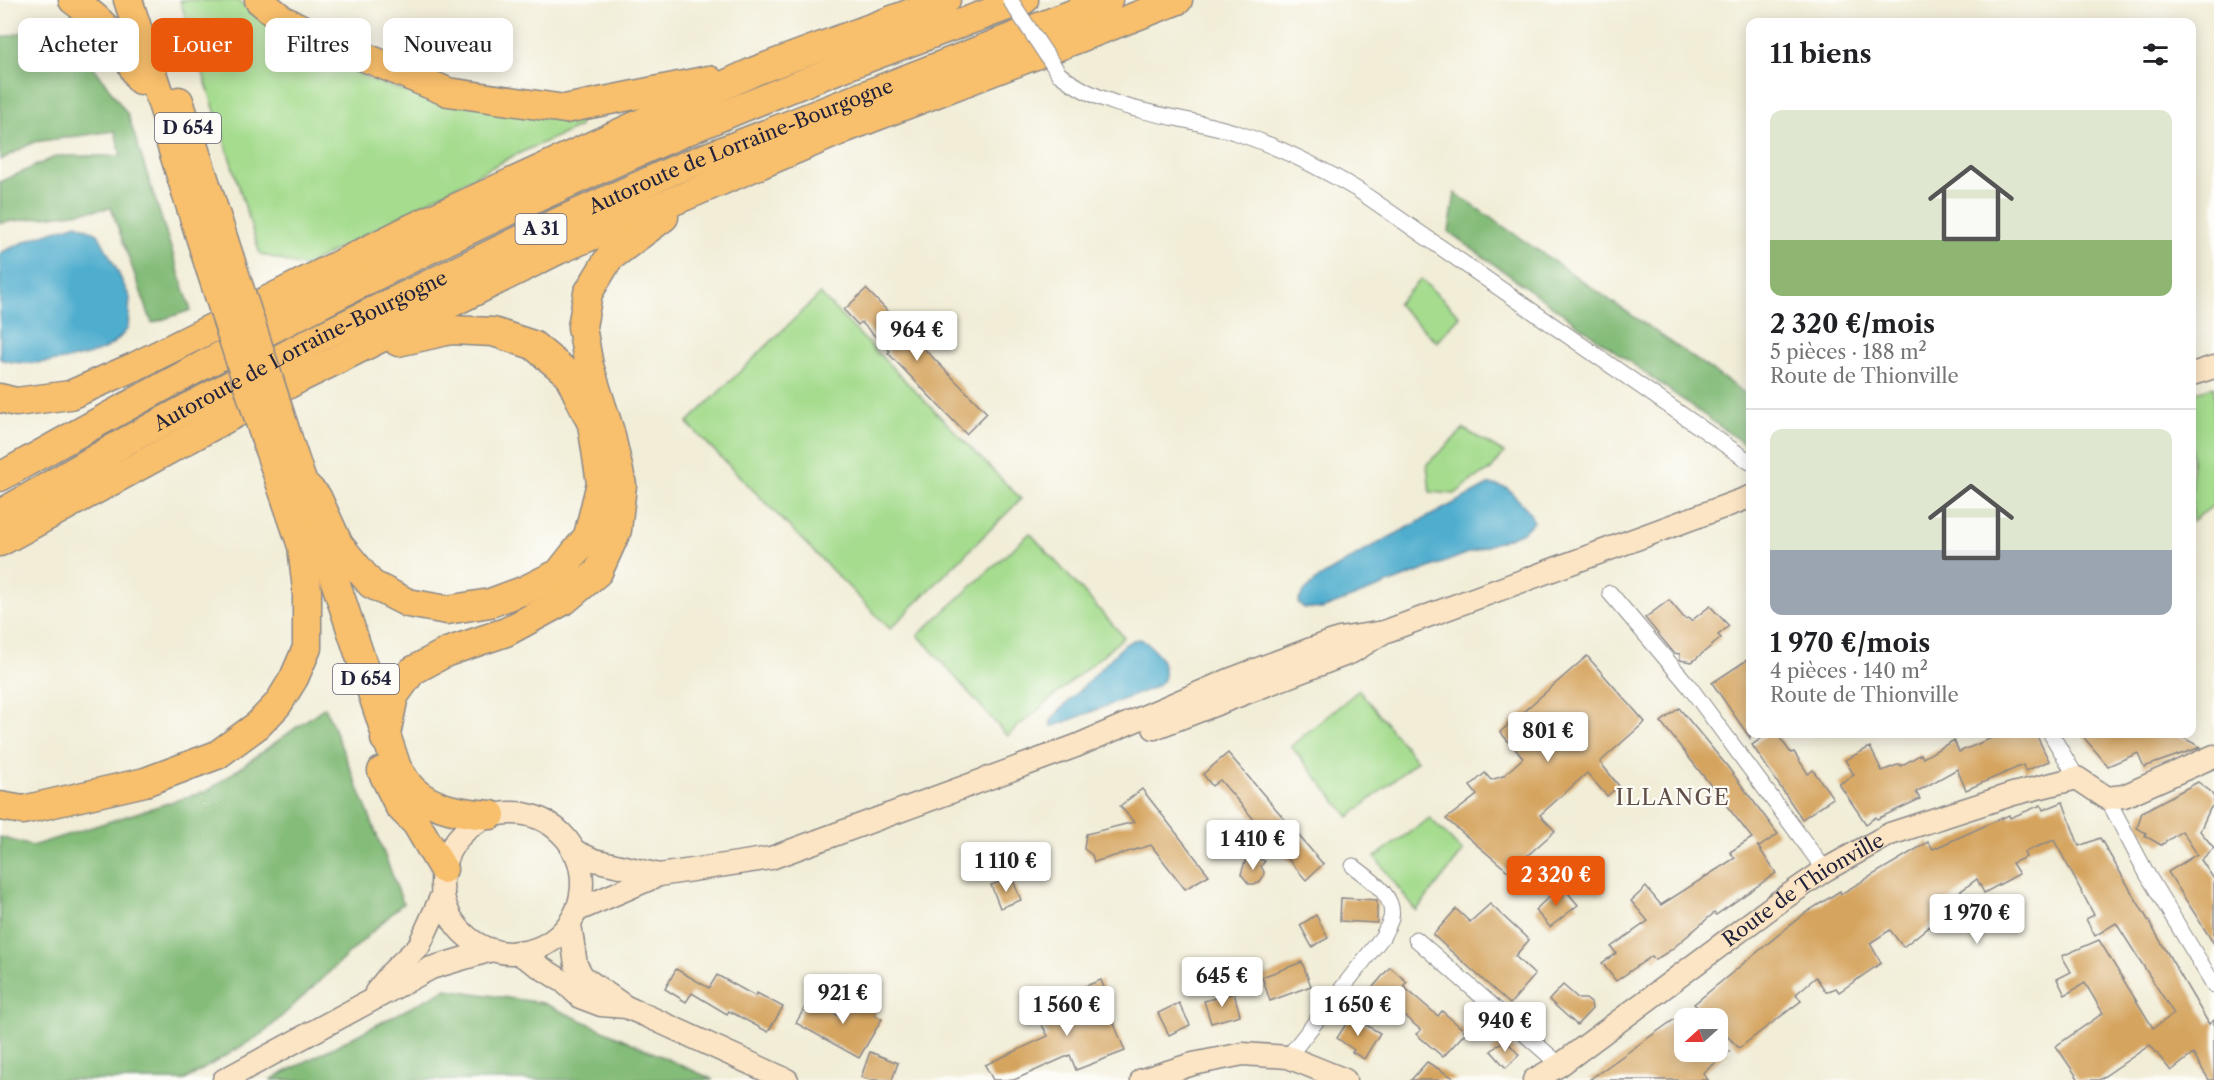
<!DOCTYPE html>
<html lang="fr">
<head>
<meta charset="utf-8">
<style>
	body { margin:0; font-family:"Libre Caslon Text",serif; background:#f6f6f6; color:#202124; height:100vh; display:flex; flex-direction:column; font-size:22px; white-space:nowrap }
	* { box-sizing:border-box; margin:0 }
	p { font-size:20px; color:#757577 }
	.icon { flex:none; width:33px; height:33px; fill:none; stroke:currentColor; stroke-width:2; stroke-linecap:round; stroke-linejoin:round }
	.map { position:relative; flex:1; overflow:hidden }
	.details { position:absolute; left:1746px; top:18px; width:450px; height:720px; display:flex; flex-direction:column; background:#fff; border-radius:12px; box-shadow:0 3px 15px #0003 }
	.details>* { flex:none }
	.guide { position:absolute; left:18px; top:18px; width:570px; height:54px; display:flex; gap:12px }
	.needle { width:39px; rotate:249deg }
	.tools { position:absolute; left:1674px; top:1008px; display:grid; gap:12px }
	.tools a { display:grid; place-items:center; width:54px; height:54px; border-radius:12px; background:#fff; box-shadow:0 3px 15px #0003; font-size:30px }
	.price { position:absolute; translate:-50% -51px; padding:0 14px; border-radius:6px; background:#fff; color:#222; font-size:20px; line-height:39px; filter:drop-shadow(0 2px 3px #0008) }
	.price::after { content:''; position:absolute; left:50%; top:36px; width:18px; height:14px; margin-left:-9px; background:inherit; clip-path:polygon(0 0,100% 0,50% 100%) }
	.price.on { background:#ea580c; color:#fff }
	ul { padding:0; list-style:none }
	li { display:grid; align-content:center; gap:12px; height:318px; padding:0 24px }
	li+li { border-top:2px solid #e0e0e0 }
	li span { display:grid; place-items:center; height:186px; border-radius:12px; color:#555 }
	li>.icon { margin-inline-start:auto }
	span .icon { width:108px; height:108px; fill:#fffc; stroke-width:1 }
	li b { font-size:26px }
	h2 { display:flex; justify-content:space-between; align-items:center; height:72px; padding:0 24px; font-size:26px }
	.tag { padding:0 21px; border-radius:12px; background:#fff; box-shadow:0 3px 15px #0003; font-size:21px; line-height:54px }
	.tag.on { background:#ea580c; color:#fff }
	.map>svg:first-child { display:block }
</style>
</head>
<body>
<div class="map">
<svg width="2214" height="1080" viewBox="0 0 2214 1080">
	<rect width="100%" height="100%" fill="#fdfcf7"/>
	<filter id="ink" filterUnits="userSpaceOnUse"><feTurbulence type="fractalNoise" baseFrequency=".0167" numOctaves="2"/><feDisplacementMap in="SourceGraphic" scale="12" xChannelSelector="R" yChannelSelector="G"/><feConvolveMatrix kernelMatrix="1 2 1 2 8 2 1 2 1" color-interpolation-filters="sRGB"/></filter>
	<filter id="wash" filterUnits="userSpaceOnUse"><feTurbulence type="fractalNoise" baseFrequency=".008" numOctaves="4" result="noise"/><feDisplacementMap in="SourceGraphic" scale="24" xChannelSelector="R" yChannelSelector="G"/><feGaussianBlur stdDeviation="1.35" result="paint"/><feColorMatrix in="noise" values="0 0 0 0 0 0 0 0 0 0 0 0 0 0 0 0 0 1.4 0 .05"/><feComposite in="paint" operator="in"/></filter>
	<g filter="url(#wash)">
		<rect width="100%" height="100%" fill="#f1edd7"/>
		<g fill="#a5dc8e" stroke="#647f64" stroke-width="1.5">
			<polygon points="180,0 237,0 307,49 371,80 428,99 579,118 579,127 513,156 304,267 260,254"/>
			<polygon points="1421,279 1460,316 1437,342 1397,304"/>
			<polygon points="820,294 1021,499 890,629 687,423"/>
			<polygon points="2214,387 2214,505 2192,521 2192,393"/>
			<polygon points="1464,429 1504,453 1491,470 1475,478 1455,494 1430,492 1427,464"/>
			<polygon points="1030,533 1124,637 1007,736 918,635"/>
			<polygon points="1359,690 1417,761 1349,817 1291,746"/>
			<polygon points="1430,818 1463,852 1416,911 1375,857"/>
		</g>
		<g fill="#84bc79" stroke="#536f5a" stroke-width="1.5">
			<polygon points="62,22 128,115 191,310 152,323 111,208 0,223 0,182 57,156 121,156 115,131 34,142 0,160 0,38"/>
			<polygon points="1455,193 1750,397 1750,448 1449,232"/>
			<polygon points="325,707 370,817 403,903 264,1033 185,1080 0,1080 0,837 32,846 209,790"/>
			<polygon points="446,989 543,1003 714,1080 270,1080"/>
		</g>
		<g fill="#4fadce" stroke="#386884" stroke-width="1.5">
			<path d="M77 224 98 234 115 266 130 298 128 328C123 334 118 341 111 345 89 360 25 368 0 359V253L33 238Z"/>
			<polygon points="1490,484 1507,488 1528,510 1534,522 1521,533 1322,609 1304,608 1298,603 1303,592 1319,578 1371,547"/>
			<path d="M1141 639C1157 650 1166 660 1164 680L1153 688 1057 725 1051 726V721L1057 713 1124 645 1133 640Z"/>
		</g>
		<g id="blocks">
			<g fill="#d5a45e">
				<polygon points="866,289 987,413 966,434 888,353 890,351 861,322 858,325 844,310"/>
				<polygon points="1669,600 1685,619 1688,618 1691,621 1710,606 1729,626 1718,635 1721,638 1692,662 1680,660 1680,654 1674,653 1645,618"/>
				<polygon points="1587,656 1645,722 1600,762 1619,786 1607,796 1587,773 1540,815 1555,831 1509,872 1446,819 1477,795 1470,786 1485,773 1491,780 1503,776 1523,758 1500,732"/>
				<polygon points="1750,658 1750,738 1712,683"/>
				<polygon points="1679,708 1727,766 1778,834 1759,847 1757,845 1776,873 1716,915 1714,913 1671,950 1655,960 1652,956 1616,981 1602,963 1616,953 1611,947 1648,921 1631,901 1646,887 1661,905 1735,858 1730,852 1752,838 1661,722"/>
				<polygon points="1768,734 1777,734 1791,753 1794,752 1808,774 1813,770 1833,798 1802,819 1752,745"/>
				<polygon points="2001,734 2036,734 2049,761 2025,771 2023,765 1966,790 1957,769 1916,792 1920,799 1877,819 1876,817 1866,824 1839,784 1854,775 1845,760 1870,747 1882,771 1900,764 1901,766 1921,754 1923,758 1954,740 1959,752"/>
				<polygon points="2081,734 2176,734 2201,747 2144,767 2138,753 2108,766"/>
				<polygon points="1228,753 1323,864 1306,880 1220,780 1212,786 1203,774"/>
				<polygon points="2198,782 2210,791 2214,797 2214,804 2210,809 2200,831 2214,848 2201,860 2214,879 2214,944 2168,872 2197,854 2182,831 2161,845 2145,836 2146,833 2137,828 2142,812"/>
				<polygon points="1142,789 1209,875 1185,889 1151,845 1094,862 1092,855 1084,849 1086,834 1134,822 1120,806"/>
				<polygon points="2063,802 2079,846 2100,838 2209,1024 2214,1020 2214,1080 2209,1080 2193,1054 2171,1071 2150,1045 2099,1080 2079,1080 2056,1046 2103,1013 2085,983 2065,995 2057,979 2071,972 2062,956 2099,940 2153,1028 2174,1014 2116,923 2095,936 2086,919 2094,915 2054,840 2024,852 2026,857 2012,863 2019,874 1984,893 1977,879 1941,906 1944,910 1935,917 1937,920 1903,947 1890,930 1870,943 1881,963 1839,992 1836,988 1826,992 1816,977 1796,994 1801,1001 1739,1048 1718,1027 1718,1018 1709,1018 1694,1004 1805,913 1840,891 1841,894 1928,842 1933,849 2009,815 2010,818 2041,805 2043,810"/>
				<polygon points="1254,857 1265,861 1261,866 1264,872 1263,877 1259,883 1254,884 1249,884 1241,874 1246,859"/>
				<polygon points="1012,878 1021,900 1000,908 991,885"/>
				<polygon points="1563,887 1578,905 1550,927 1535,910 1552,894 1554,896"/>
				<polygon points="1341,898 1377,900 1377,923 1340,921"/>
				<polygon points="1490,904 1529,940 1515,956 1535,975 1510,1004 1433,935 1456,909 1470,922"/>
				<polygon points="1316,915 1328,938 1312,947 1300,925"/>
				<polygon points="1302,962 1311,986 1270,1001 1262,977"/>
				<polygon points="1390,967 1407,982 1403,986 1438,1016 1442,1011 1466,1032 1443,1057 1416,1034 1421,1030 1389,1003 1385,1007 1368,993"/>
				<polygon points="676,969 709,988 717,975 755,996 757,993 783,1007 768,1032 729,1011 727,1014 692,993 686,1002 665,989"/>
				<polygon points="1101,980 1110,1004 1107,1006 1125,1051 1076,1070 1070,1055 1014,1080 993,1080 985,1065 1048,1036 1037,1016 1077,998 1073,991"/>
				<polygon points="1563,985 1579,999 1586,999 1591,1003 1592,1009 1577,1025 1549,1000"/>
				<polygon points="1234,993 1240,1015 1211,1023 1204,1001"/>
				<polygon points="858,997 878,1008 874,1015 882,1019 859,1058 796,1023 809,1000 842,1018 852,1002 854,1004"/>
				<polygon points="1179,1003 1190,1025 1169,1035 1158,1013"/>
				<polygon points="1351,1016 1380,1033 1364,1059 1352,1052 1354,1050 1337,1038"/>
				<polygon points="1679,1016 1684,1023 1684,1052 1729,1052 1703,1073 1708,1080 1589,1080"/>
				<polygon points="1505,1039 1519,1055 1506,1068 1491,1051"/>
				<polygon points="870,1052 898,1063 892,1080 871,1080 861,1077"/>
				<polygon points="1427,1062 1457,1080 1411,1080"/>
			</g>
		</g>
	</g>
	<g filter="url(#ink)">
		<use href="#blocks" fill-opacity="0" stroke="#8a8889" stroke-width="1.5"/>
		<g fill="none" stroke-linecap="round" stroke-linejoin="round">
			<g stroke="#8a8889" stroke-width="17">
				<g id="street">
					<path d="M1059 74C1109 114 1179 114 1237 133 1280 147 1319 167 1358 190L1750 462"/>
					<polyline points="1610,593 1689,686 1825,870"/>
					<polyline points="2051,734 2077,778"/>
					<polyline points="2107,798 2147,874 2214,985"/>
					<polyline points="1416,939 1560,1065"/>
					<path d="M1288 1057 1383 936C1385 930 1390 924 1391 918 1396 895 1368 878 1353 866"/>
				</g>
			</g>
			<g stroke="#8a8889" stroke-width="25">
				<g id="secondary">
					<polyline points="2192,374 2214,367"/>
					<polyline points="1154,728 1352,652 1384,632 1750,497"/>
					<circle cx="512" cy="883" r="70"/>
					<polyline points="572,850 594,860 659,875"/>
					<polyline points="578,910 659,875 771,858 1076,746 1229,680 1311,649 1339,639 1384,632"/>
					<polyline points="570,924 576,965 583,977 623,1005"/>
					<polyline points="516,952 564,982 580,997 601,1005 626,1007 647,1016 787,1080"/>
					<polyline points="376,992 391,973 419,946 443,893"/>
					<polyline points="224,1080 431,968 492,950"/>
					<polyline points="1142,1080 1193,1064 1243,1054 1288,1057 1345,1080"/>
					<path id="s1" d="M1534 1080 1560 1065 1780 901 1825 870 1890 834 2013 794 2077 778 2107 798 2124 796 2214 756"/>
				</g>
			</g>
			<g stroke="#8a8889" stroke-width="31">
				<g id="highway">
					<path d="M73 0C108 25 120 42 140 80"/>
					<polyline points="128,0 170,128 171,144 210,268"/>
					<polyline points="259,0 283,20 350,51 448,92 565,109 709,80"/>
					<polyline points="179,101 229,256"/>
					<polyline points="0,398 16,402 70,395 134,367 410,229 755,71 946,0"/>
					<path d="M288 439 397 768C402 775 407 785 414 791 435 810 464 813 491 815"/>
					<path d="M0 477C260 330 527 192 806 82 878 53 951 27 1024 0"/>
					<polyline points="303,483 317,497 339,545 371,584 408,603 447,610 490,603 525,590 559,573 588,536 601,483 592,424 568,374 533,345 493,332 451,330 398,342"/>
					<path id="s2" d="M0 514 128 440 318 338 545 228 674 170 1108 0"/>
					<polyline points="0,542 300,378 558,250 846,128 1178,0"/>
					<polyline points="385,739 394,696 412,671 447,652 506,632 565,600 598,572 617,530 622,485 610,432 589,366 582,327 588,293 609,258 664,217"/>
					<polyline points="382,771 399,806 416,823 443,869"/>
					<polyline points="0,806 23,810 145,782 217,755 258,725 278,704 294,678 307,648 307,590 302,546 269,450"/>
				</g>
			</g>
			<use href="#street" stroke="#fff" stroke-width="15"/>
			<use href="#secondary" stroke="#fce5c4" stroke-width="22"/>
			<use href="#highway" stroke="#f8bf6c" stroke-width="28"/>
			<g stroke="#8a8889" stroke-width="17" stroke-linecap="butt">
				<polyline id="street-bridge" points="1010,0 1059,74"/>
			</g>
			<g stroke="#8a8889" stroke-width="31" stroke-linecap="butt">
				<g id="highway-bridge">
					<polyline points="229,256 288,439"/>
					<polyline points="210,268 269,450"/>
				</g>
			</g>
			<use href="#street-bridge" stroke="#fff" stroke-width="15"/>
			<use href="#highway-bridge" stroke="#f8bf6c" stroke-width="28"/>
		</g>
	</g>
	<g text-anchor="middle" stroke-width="4.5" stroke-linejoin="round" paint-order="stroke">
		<g fill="#fdfcf7" stroke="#646373" stroke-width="1.5">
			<rect x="155" y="113" width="66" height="30" rx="4.5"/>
			<rect x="515.5" y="214" width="51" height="30" rx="4.5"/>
			<rect x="333" y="664" width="66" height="30" rx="4.5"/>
		</g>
		<g font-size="18" font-weight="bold" fill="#22223b">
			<text x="188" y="134">D 654</text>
			<text x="541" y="235">A 31</text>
			<text x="366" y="685">D 654</text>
		</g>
		<g font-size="20" fill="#22223b" stroke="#fdfcf7">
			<text dy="7" stroke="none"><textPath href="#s2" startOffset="828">Autoroute de Lorraine-Bourgogne</textPath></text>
			<text dy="7" stroke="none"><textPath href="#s2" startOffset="342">Autoroute de Lorraine-Bourgogne</textPath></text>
			<text dy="7" stroke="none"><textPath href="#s1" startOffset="330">Route de Thionville</textPath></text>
		</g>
		<g font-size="22" letter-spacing="1.5" fill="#615047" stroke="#fdfcf7">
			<text x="1673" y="805">ILLANGE</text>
		</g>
	</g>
</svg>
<div class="tools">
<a><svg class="needle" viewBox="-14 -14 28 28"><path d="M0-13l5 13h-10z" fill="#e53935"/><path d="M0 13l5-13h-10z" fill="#757577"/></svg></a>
</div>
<b class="price" style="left:917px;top:362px">964 €</b>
<b class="price" style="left:1548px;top:763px">801 €</b>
<b class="price" style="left:1253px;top:871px">1 410 €</b>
<b class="price" style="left:1006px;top:893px">1 110 €</b>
<b class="price on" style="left:1556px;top:907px">2 320 €</b>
<b class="price" style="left:1977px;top:945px">1 970 €</b>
<b class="price" style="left:1222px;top:1008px">645 €</b>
<b class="price" style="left:843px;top:1025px">921 €</b>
<b class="price" style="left:1067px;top:1037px">1 560 €</b>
<b class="price" style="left:1358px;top:1037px">1 650 €</b>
<b class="price" style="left:1505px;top:1053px">940 €</b>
<div class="guide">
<a class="tag">Acheter</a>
<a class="tag on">Louer</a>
<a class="tag">Filtres</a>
<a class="tag">Nouveau</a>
</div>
<section class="details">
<h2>11 biens<svg class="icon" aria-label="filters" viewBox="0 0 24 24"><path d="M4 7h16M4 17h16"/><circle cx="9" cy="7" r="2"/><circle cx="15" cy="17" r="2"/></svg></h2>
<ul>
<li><span style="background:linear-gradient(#dfe7d0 70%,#8fb573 0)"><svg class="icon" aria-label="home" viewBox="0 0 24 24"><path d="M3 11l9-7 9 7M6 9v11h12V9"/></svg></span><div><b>2 320 €/mois</b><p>5 pièces · 188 m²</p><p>Route de Thionville</p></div></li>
<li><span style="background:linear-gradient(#dfe7d0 65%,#9aa5b1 0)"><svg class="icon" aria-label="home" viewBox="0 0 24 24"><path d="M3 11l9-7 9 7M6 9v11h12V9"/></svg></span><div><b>1 970 €/mois</b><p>4 pièces · 140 m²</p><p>Route de Thionville</p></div></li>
</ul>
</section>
</div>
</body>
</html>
